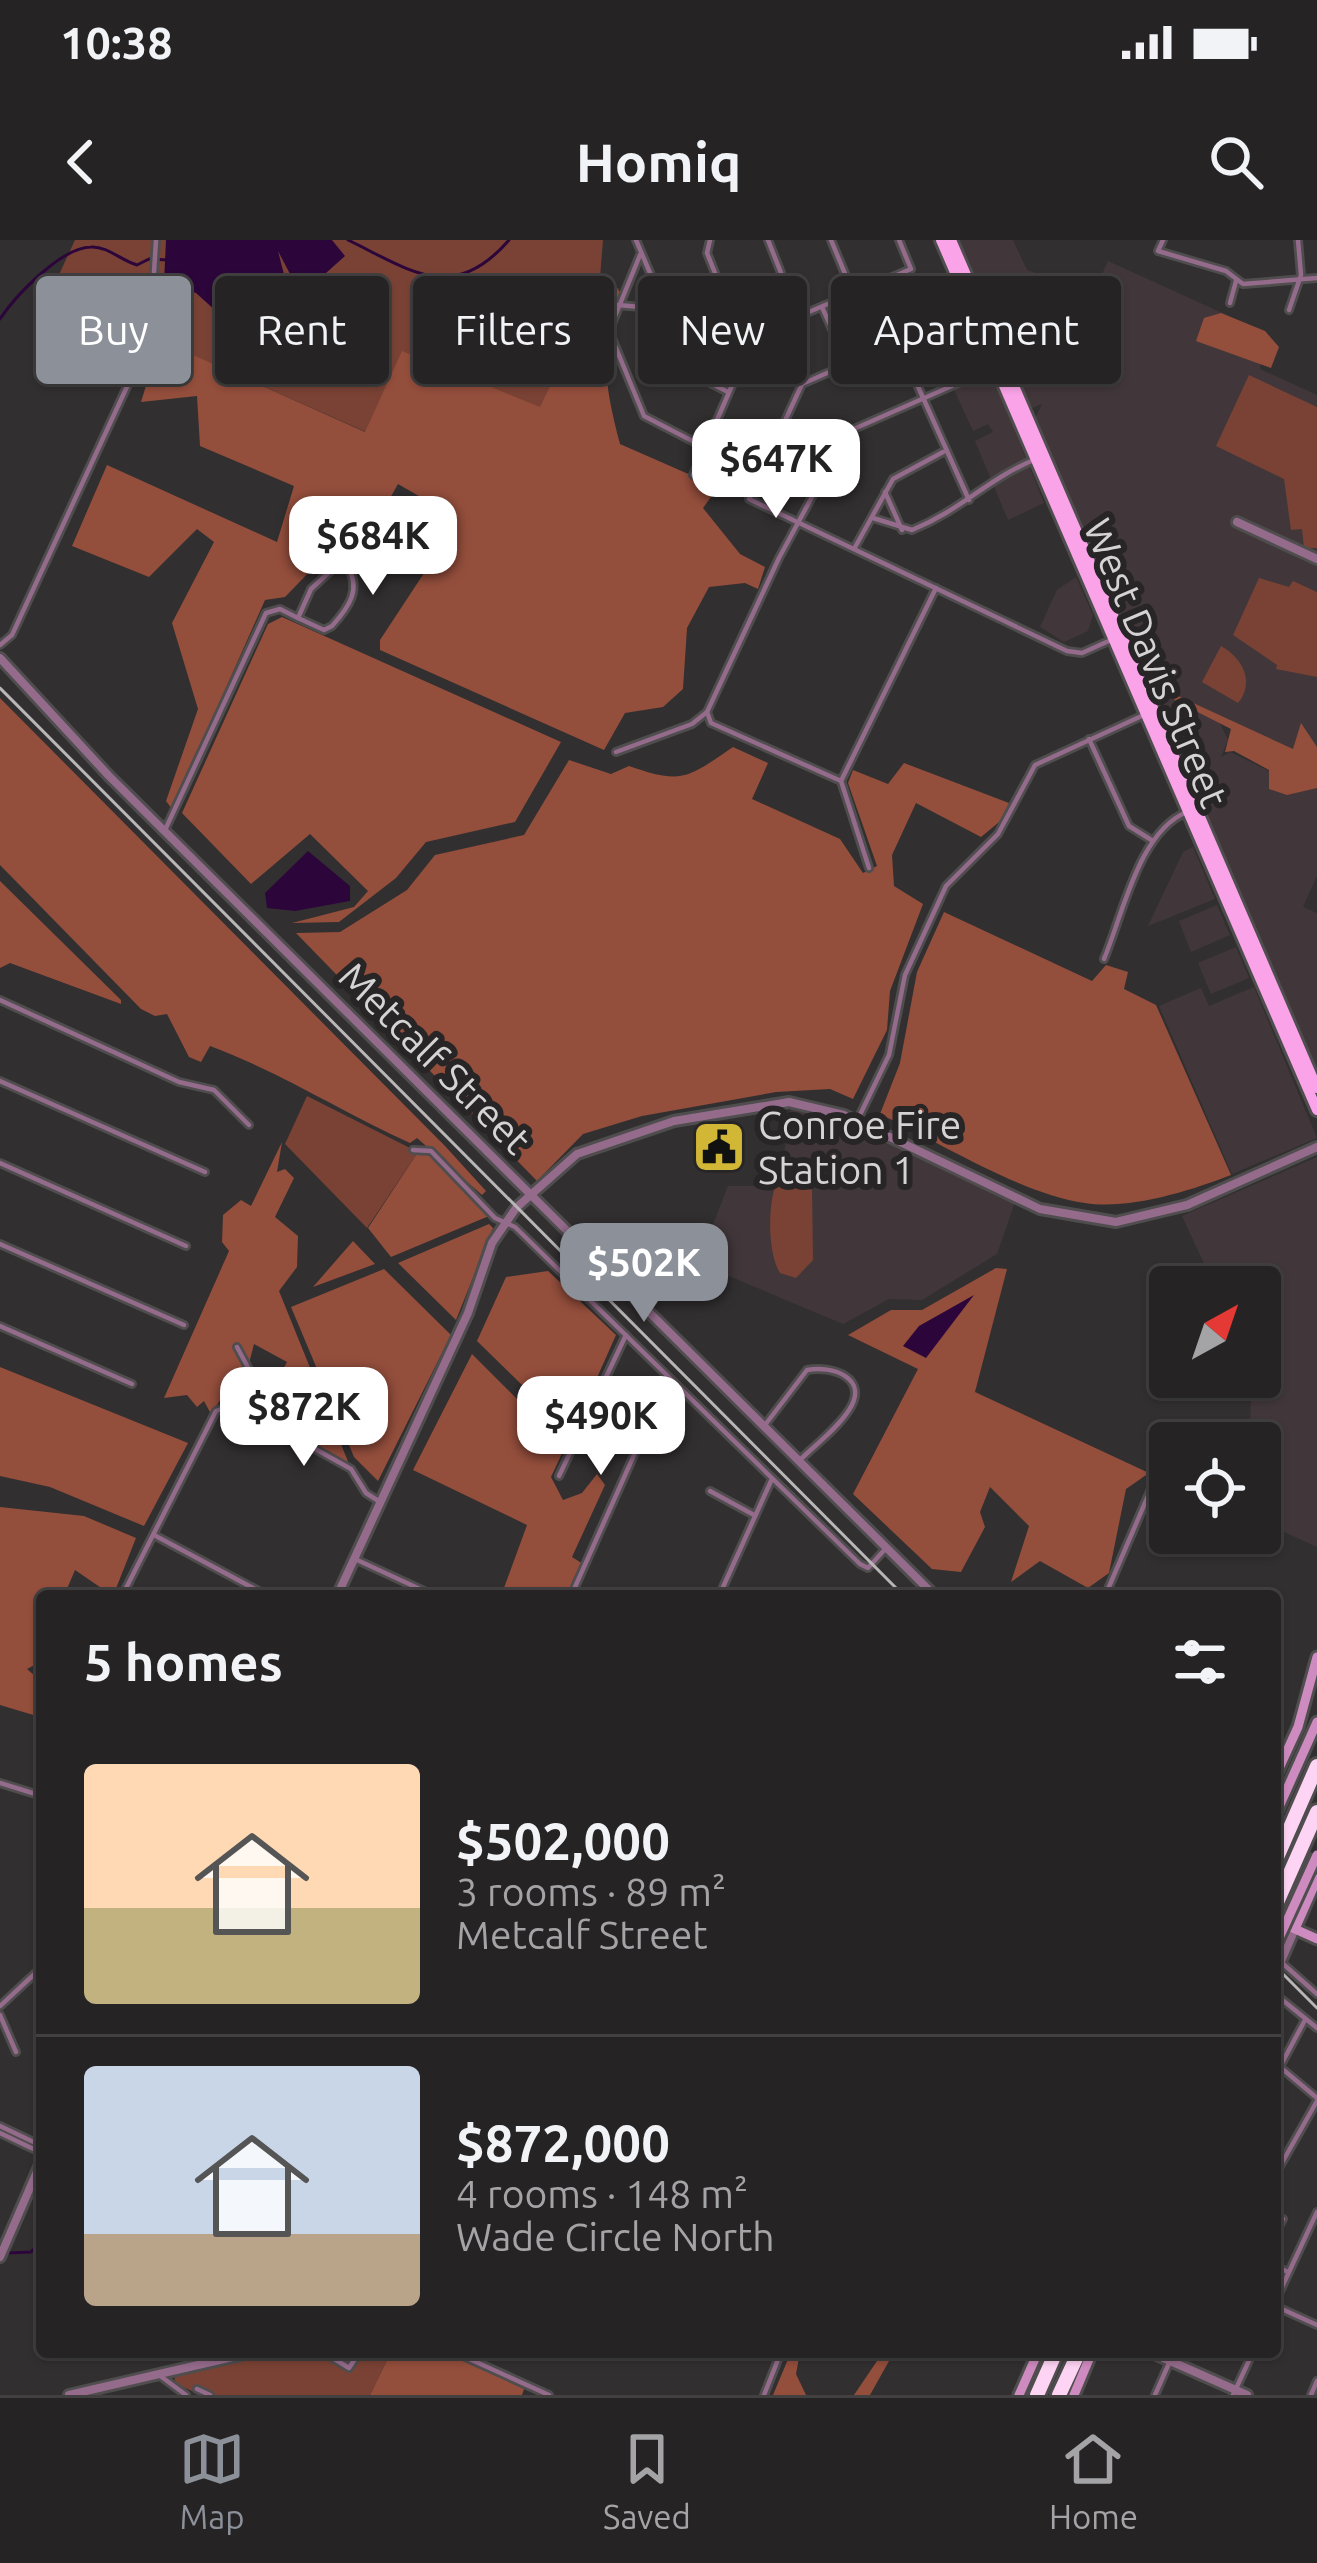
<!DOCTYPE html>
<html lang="en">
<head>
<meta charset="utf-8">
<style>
	body { margin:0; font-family:Ubuntu,sans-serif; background:#322f31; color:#f1f3f6; height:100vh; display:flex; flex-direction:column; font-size:45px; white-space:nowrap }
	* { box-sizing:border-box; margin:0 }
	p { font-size:39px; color:#a4a4a6 }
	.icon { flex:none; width:66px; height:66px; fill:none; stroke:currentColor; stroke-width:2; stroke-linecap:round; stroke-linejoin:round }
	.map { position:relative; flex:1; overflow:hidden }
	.panel { position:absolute; left:36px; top:1350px; width:1245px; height:768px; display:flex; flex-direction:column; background:#262324; border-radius:12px; box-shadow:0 3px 9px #0004,0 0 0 3px #424041 }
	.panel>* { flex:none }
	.hud { position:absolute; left:36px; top:36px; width:1245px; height:108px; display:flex; gap:24px }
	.needle { width:78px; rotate:40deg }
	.fabs { position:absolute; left:1149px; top:1026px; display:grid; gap:24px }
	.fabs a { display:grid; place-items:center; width:132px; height:132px; border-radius:12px; background:#262324; box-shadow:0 3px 9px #0004,0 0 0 3px #424041; font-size:60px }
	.price { position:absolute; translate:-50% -102px; padding:0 27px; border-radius:24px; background:#fff; color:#222; font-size:39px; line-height:78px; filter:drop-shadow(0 3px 6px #0008) }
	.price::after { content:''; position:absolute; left:50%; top:72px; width:36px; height:27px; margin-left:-18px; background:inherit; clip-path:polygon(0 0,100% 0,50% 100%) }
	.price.current { background:#8c9099; color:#fff }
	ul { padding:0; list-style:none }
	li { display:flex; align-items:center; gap:36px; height:300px; padding:0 48px }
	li+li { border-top:3px solid #424041 }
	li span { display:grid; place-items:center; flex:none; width:336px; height:240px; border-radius:12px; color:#555 }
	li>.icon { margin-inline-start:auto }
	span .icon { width:144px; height:144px; fill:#fffc; stroke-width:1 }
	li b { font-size:51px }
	h2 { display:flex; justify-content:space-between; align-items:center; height:144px; padding:0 48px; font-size:51px }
	.tag { padding:0 42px; border-radius:12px; background:#262324; box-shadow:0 3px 9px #0004,0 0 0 3px #424041; font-size:42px; line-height:108px }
	.tag.current { background:#8c9099; color:#fff }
	.status { display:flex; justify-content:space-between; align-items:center; height:84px; padding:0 60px; background:#262324; direction:ltr }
	.status svg { height:33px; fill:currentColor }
	header { display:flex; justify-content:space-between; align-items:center; height:156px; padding:0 48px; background:#262324; font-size:54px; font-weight:700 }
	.tabs { display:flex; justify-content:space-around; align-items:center; height:168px; border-top:3px solid #424041; background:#262324; font-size:33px; color:#a4a4a6 }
	.tabs a { display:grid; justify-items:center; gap:6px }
	.tabs .current { color:#8c9099 }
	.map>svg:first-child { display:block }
</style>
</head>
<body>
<div class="status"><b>10:38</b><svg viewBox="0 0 49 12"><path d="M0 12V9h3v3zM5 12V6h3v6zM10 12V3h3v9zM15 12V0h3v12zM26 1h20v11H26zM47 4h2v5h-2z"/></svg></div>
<header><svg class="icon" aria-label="back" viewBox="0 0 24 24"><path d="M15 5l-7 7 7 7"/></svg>Homiq<svg class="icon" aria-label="search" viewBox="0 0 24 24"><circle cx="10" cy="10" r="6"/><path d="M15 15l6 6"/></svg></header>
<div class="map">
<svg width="1317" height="2155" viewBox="0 0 1317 2155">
	<rect width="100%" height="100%" fill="#322f30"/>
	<g fill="#41373a">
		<polygon points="956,0 1013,0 1027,30 1039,34 1069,107 1108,21 1264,92 1260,129 1317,155 1317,527 1219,481 1228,500 1221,517 1230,512 1273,533 1317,544 1317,636 1303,667 1317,673 1317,832 1035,179 1042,164 1028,170"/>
		<polygon points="956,46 1044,263 1008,280 975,201 993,192 988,184 973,191 915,64"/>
		<polygon points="1076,337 1093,375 1088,391 1064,402 1040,387 1057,350"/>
		<polygon points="1193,607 1215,659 1148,686 1183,612"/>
		<polygon points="1217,665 1230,695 1191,712 1179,681"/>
		<polygon points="1236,707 1249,738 1211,754 1198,723"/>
		<polygon points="1254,747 1317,898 1232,934 1159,766 1201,748 1209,766"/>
		<polygon points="791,867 831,875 1015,962 997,1014 922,1060 889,1059 843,1084 698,1023 728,946 753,946 770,922 783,921"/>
		<polygon points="1317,917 1317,1307 1260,1281 1260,1203 1249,1203 1252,1137 1260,1137 1260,1047 1215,1047 1182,976"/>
	</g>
	<g fill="#794234">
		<polygon points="75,0 603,0 600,38 619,49 560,184 366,192 51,52"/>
		<polygon points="1249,135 1317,167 1317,308 1304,308 1302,289 1291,290 1284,239 1216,206"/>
		<polygon points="1259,338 1289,347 1293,341 1317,352 1317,437 1276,429 1277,425 1233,395"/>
		<path d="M1221 406C1243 418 1255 443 1238 463L1202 442Z"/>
		<polygon points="307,856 418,912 367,988 285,904"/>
		<path d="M794 933 812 950 813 1020 796 1038 780 1033C767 1014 767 957 779 938Z"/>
		<polygon points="276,2112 391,2112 370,2155 201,2155 176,2144 174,2136"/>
	</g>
	<g fill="#944e3c">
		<path d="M599 45 620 51C598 108 605 147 620 204L718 247 703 268 740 314 765 327 758 349 745 343 709 347 687 388 683 449 663 467 625 473 604 510 380 410V400L430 324 443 270 398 244 375 285 344 273 335 321 316 325 285 357 265 360 172 569 166 561 198 469 172 383 214 302 197 289 149 337 72 306 107 225 277 302 294 246 200 206 197 156 141 162 160 100 365 192 402 111 540 167Z"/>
		<polygon points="1221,73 1265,91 1279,107 1271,128 1196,101 1204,78"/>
		<polygon points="282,377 561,502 515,582 426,602 396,638 339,682 292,683 354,667 368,651 310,594 251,644 182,573 268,384"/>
		<polygon points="1178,456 1293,509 1301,483 1317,507 1317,548 1287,555 1269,549 1269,530 1234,511 1225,512 1231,489 1174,460"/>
		<path d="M0 458 445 906 486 951 482 955 417 898 410 903C342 872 280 832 210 806L201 822 189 817 167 774 155 776 141 769 0 625Z"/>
		<path d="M733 507 768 523 752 559 840 599 863 633 877 626 848 543 853 530 888 544 904 523 1009 563 1004 578 981 597 916 563 892 615 894 646 923 664 890 751 887 790 853 859 830 849 776 852 642 876 583 894 537 941 296 693 340 692 407 650 435 615 524 595 569 520 611 534 629 526C683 545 687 538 733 507Z"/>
		<polygon points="0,641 121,760 121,764 10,723 0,728"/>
		<path d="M944 672 1092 741 1106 725 1128 732 1124 749 1156 765 1231 935C1190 951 1129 970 1085 963 1021 954 939 902 880 874L900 823 917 732Z"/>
		<path d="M282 902 277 932 285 929 294 938 275 977 298 996 297 1027 279 1051 349 1224C315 1207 263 1192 242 1159L257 1128 279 1137 287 1122 254 1104 245 1139 231 1161 221 1159 211 1174 204 1161 197 1167 187 1155 164 1158 229 1011 222 1002 223 975 241 960 251 966Z"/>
		<polygon points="418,912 428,914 489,976 391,1017 368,988"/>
		<polygon points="489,984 493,988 456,1080 398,1023"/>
		<polygon points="353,1001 375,1024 313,1047"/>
		<polygon points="996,1028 1007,1029 975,1152 1149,1233 1126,1249 1109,1333 1088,1348 1040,1321 1011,1342 1029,1286 990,1247 980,1272 985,1287 961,1332 932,1329 853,1254 918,1129 848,1095 891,1070 922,1070"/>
		<polygon points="384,1029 451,1095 378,1241 354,1217 291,1067"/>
		<polygon points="548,1031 616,1095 572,1194 477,1101 506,1037"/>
		<polygon points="472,1114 565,1207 551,1237 563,1260 582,1253 597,1234 605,1245 572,1317 583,1324 568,1356 501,1356 527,1285 413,1230"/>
		<polygon points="0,1127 188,1203 144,1286 50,1247 0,1236"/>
		<polygon points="0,1267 84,1276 136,1298 113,1356 75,1330 64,1356 42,1356 42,1421 27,1429 42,1442 40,1477 0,1465"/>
		<polygon points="391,2112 447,2112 524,2149 522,2155 370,2155"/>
		<polygon points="791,2112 800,2112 796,2134 806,2155 773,2155"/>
		<polygon points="871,2112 894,2112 870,2155 854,2155 879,2118"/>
	</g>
	<g fill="#2c063b">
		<polygon points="166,0 332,0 345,16 326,33 336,48 316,38 299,51 278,11 290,58 247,99 196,53 164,43"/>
		<polygon points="308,611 350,646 350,661 295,671 267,668 265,653"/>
		<polygon points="974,1055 926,1118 903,1106 919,1086"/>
	</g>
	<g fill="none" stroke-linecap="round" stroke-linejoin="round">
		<g stroke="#2c063b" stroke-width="3">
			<path d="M348 0C410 30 453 65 509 0"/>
			<path d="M0 79C16 55 62 7 91 7 107 6 122 21 137 25L149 19 168 20"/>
			<polyline points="7,2013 31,2012 42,2000"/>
		</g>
		<g stroke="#4f4d4e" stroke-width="10">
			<g id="minor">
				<polyline points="636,0 693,134 728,152"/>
				<polyline points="710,0 707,13 737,88 744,96 752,95"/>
				<polyline points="768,0 798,76"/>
				<polyline points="831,0 853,53"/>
				<polyline points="1163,0 1158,11 1226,31 1243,44 1317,38"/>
				<polyline points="640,15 609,91 644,176 704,207"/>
				<polyline points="1230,63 1236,41"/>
				<polyline points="618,65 664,69 720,45"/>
				<polyline points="822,67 847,123"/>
				<polyline points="1289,70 1301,35 1298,0"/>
				<polyline points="693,235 754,95 911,29 899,0"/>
				<polyline points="885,252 902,290"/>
				<polyline points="969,260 898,102 802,144 749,259 1067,411 1082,413 1111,400"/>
				<path d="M873 278 912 290C963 269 987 239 1036 219"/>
				<polyline points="854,309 893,239 943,212"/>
				<path d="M337 325 347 326C362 349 349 367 332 386L324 390 298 378 311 349Z"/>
				<polyline points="0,405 12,395 150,97 156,0"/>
				<polyline points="707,472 711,483 841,541"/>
				<polyline points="1089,499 1129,586 1153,601"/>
				<polyline points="616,512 692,484 707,472 779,318 847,192 995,127"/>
				<polyline points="165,590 266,373 280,369 298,378"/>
				<polyline points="869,628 841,541 936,348"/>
				<path d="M1104 719C1123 674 1139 591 1187 572"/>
				<polyline points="0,760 179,842 214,850 249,885"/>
				<polyline points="0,841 205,932"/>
				<polyline points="857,881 889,815 905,735 946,646 998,594 1035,525 1146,474"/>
				<polyline points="413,910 431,911 495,978 515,987 860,1324 868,1328 887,1307"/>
				<polyline points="0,923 186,1006"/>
				<polyline points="0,1004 184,1085"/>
				<polyline points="0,1086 132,1144"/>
				<polyline points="235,1164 351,1229 366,1253 380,1262"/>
				<path d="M765 1185 807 1130C832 1125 870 1138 849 1170 837 1189 815 1205 799 1221"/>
				<polyline points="559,1236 626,1095"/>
				<polyline points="710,1251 754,1275"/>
				<polyline points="154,1295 268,1356"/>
				<polyline points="355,1319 435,1356"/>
				<polyline points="122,1356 216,1171 235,1164 251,1133 237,1107"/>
				<polyline points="571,1356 668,1139"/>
				<polyline points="719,1356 771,1241"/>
				<polyline points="1105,1356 1157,1235"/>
				<polyline points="0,1543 42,1556"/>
				<polyline points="1281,1722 1317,1754"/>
				<polyline points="1275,1754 1317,1788"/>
				<polyline points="0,1766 42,1727"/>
				<polyline points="0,1775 16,1812"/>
				<polyline points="1280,1827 1317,1858"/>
				<polyline points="1275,1836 1305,1780"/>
				<polyline points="0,1886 42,1906"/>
				<polyline points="0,1893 42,1913"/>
				<polyline points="1275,1935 1317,1861"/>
				<polyline points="1275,1994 1283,1979"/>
				<polyline points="1275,2026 1288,2032"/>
				<polyline points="1275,2062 1317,1972"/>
				<polyline points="1275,2066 1317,2085"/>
				<polyline points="323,2112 349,2128 355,2119 343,2112"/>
				<polyline points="454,2112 549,2155"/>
				<polyline points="159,2135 186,2155"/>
				<polyline points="197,2149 210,2155"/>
				<polyline points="764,2155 781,2112"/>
				<polyline points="1155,2155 1174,2112"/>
				<polyline points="1233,2155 1253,2112"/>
				<polyline points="1311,2155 1317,2141"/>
			</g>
		</g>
		<g stroke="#4f4d4e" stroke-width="14">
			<g id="tertiary">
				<polyline points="1237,282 1317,319"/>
				<polyline points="0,418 109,536 935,1356"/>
				<polyline points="337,1356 468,1073 492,1003 516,968 577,914 674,881 789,862 844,875 1040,969 1116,982 1187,965 1317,907"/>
				<polyline points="1275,1735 1295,1689"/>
				<polyline points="0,2017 42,1920"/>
				<polyline points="1150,2112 1247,2155"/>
				<polyline points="69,2155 254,2112"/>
			</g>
		</g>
		<g stroke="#4f4d4e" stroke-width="15">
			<g id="secondary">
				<polyline points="1275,1537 1298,1487 1317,1417"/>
				<polyline points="1275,1576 1317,1482"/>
				<polyline points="1275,1680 1317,1699"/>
				<polyline points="1295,1689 1317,1639"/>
				<polyline points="1019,2155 1038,2112"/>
				<polyline points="1074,2155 1092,2112"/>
			</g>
		</g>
		<g stroke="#4f4d4e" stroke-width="16">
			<g id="primary">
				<polyline points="941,0 1317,870"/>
				<polyline points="951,0 1317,848"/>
			</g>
		</g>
		<g stroke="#4f4d4e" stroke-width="20">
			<g id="motorway">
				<polyline points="1275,1622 1317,1526"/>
				<polyline points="1275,1667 1317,1572"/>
				<polyline points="1037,2155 1056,2112"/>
				<polyline points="1059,2155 1079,2112"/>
			</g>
		</g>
		<use href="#minor" stroke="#956b8c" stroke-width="4.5"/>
		<use href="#tertiary" stroke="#956b8c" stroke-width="8"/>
		<use href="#secondary" stroke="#ce8bc0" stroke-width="9"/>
		<use href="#primary" stroke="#faa3e8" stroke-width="10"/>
		<use href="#motorway" stroke="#fed4f4" stroke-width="14"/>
		<g stroke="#b8b6b7" stroke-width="3">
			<polyline points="0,448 904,1356"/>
			<polyline points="1275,1726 1317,1768"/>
		</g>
		<g stroke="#4f4d4e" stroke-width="15" stroke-linecap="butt">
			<polyline id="secondary-bridge" points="1275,1707 1317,1615"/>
		</g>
		<use href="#secondary-bridge" stroke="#ce8bc0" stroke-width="9"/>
	</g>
	<defs>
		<g id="civic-square" transform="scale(2.7)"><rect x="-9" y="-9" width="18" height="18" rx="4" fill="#d2b736" stroke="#282526"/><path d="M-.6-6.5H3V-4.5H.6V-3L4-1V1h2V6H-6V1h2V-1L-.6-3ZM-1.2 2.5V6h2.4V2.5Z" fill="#111"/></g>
	</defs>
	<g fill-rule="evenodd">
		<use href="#civic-square" x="719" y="907"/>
	</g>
	<g text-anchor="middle" stroke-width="12" stroke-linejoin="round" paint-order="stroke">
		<g font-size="39" fill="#d5d3d4" stroke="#282526">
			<text transform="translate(1156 423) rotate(67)" y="14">West Davis Street</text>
			<text transform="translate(435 818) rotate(45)" y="14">Metcalf Street</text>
		</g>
		<g font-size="39" fill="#d5d3d4" stroke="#282526" text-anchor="start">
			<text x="758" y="899">Conroe Fire<tspan x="758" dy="45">Station 1</tspan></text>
		</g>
	</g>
</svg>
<div class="fabs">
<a><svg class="needle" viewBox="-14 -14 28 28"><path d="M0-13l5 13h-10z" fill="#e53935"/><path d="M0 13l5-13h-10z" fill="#a4a4a6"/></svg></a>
<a><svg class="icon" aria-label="locate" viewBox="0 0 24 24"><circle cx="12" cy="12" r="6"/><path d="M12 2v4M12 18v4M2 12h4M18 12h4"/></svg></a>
</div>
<b class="price" style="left:776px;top:281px">$647K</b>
<b class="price" style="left:373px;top:358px">$684K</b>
<b class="price current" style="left:644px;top:1085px">$502K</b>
<b class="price" style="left:304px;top:1229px">$872K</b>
<b class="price" style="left:601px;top:1238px">$490K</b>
<div class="hud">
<a class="tag current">Buy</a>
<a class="tag">Rent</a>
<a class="tag">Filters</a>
<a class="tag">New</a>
<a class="tag">Apartment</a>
</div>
<section class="panel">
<h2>5 homes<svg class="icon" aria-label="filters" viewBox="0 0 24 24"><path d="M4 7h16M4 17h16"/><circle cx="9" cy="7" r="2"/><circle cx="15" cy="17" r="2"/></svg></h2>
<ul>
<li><span style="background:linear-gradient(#ffd9b3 60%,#c2b280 0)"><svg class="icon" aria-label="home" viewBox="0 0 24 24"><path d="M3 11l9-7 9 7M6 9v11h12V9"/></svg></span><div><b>$502,000</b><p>3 rooms · 89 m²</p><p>Metcalf Street</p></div></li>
<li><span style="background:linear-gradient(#c9d6e8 70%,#b9a48a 0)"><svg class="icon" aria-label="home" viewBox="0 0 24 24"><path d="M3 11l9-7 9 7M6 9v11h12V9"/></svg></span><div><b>$872,000</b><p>4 rooms · 148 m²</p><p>Wade Circle North</p></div></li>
</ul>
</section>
</div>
<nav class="tabs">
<a class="current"><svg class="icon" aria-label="map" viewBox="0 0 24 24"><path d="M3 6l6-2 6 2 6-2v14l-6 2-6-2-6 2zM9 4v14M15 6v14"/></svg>Map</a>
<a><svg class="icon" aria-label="saved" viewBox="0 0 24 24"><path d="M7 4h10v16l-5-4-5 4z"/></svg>Saved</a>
<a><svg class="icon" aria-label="home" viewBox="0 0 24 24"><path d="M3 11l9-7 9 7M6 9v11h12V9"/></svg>Home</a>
</nav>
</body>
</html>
